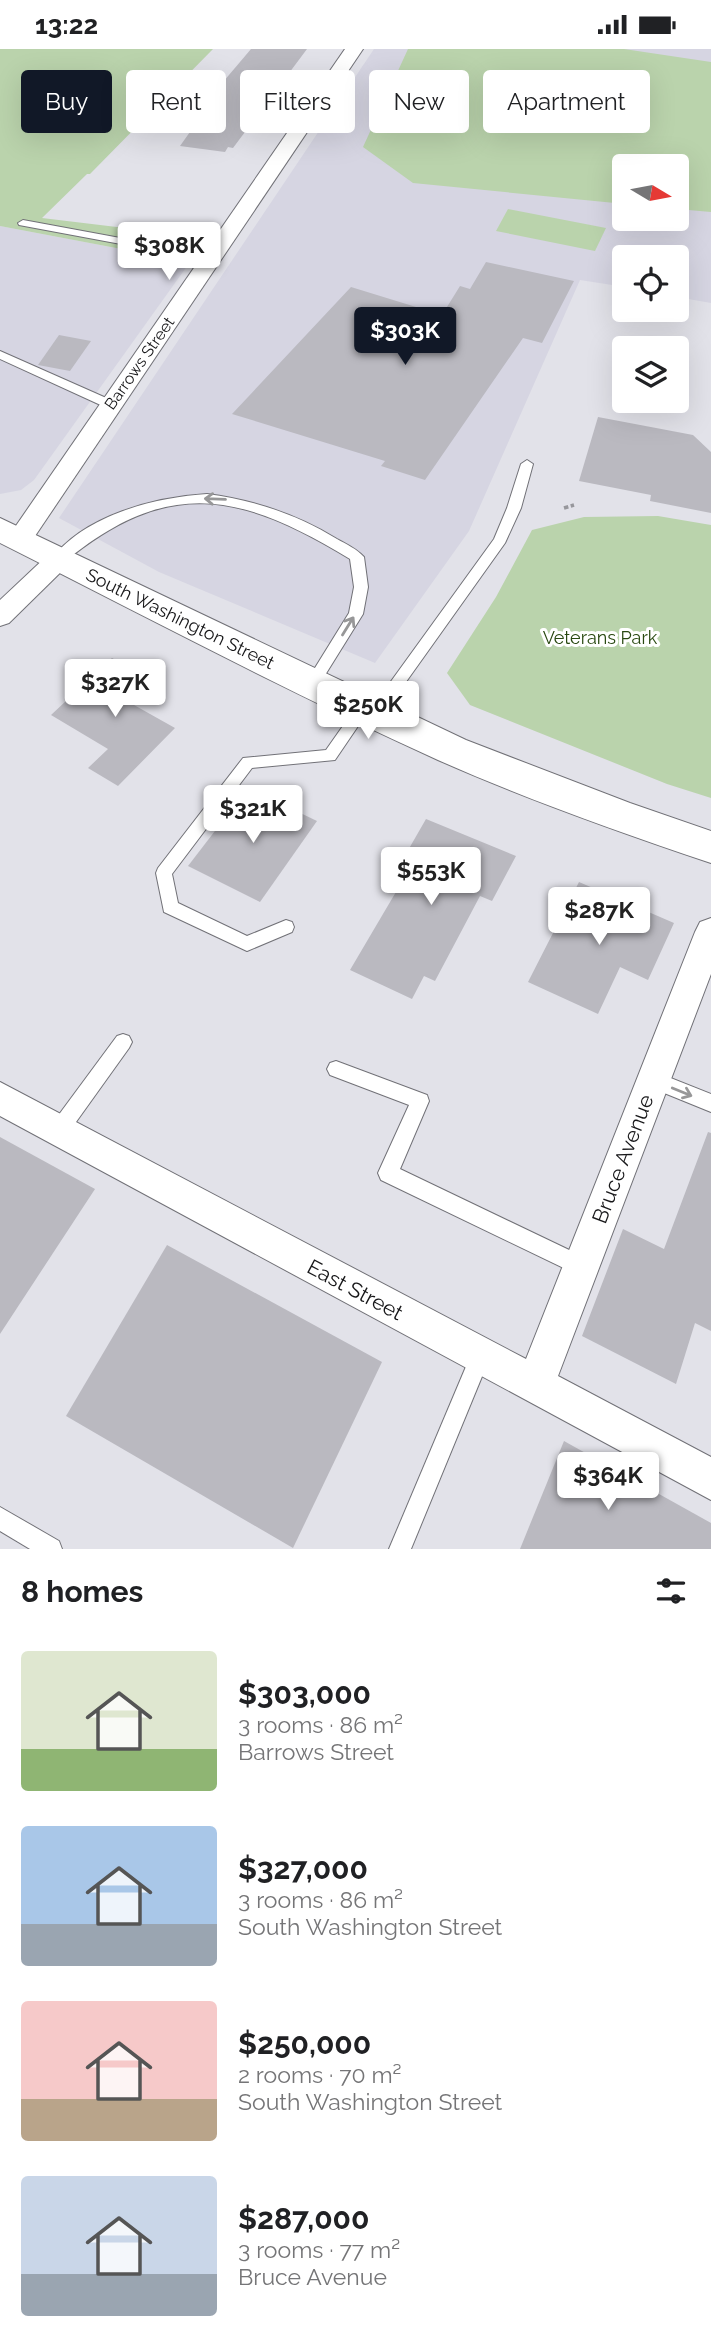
<!DOCTYPE html>
<html lang="en">
<head>
<meta charset="utf-8">
<style>
	body { margin:0; font-family:Raleway,sans-serif; background:#f6f6f6; color:#202124; height:100vh; display:flex; flex-direction:column; font-size:26px; white-space:nowrap }
	* { box-sizing:border-box; margin:0 }
	p { font-size:23px; color:#757577 }
	.icon { flex:none; width:38px; height:38px; fill:none; stroke:currentColor; stroke-width:2; stroke-linecap:round; stroke-linejoin:round }
	.map { position:relative; height:1500px; overflow:hidden }
	.side { display:flex; flex-direction:column; background:#fff; flex:1 }
	.side>* { flex:none }
	.hud { position:absolute; left:21px; top:21px; width:670px; height:63px; display:flex; gap:14px }
	.needle { width:46px; rotate:100deg }
	.fabs { position:absolute; left:612px; top:105px; display:grid; gap:14px }
	.fabs a { display:grid; place-items:center; width:77px; height:77px; border-radius:7px; background:#fff; box-shadow:0 7px 28px #0002; font-size:35px }
	.price { position:absolute; translate:-50% -60px; padding:0 16px; border-radius:7px; background:#fff; color:#222; font-size:23px; line-height:46px; filter:drop-shadow(0 2px 4px #0008) }
	.price::after { content:''; position:absolute; left:50%; top:42px; width:21px; height:16px; margin-left:-10px; background:inherit; clip-path:polygon(0 0,100% 0,50% 100%) }
	.price.selected { background:#111827; color:#fff }
	ul { padding:0; list-style:none }
	li { display:flex; align-items:center; gap:21px; height:175px; padding:0 21px }
	li span { display:grid; place-items:center; flex:none; width:196px; height:140px; border-radius:7px; color:#555 }
	li>.icon { margin-inline-start:auto }
	span .icon { width:84px; height:84px; fill:#fffc; stroke-width:1 }
	li b { font-size:30px }
	h2 { display:flex; justify-content:space-between; align-items:center; height:84px; padding:0 21px; font-size:30px }
	.pill { padding:0 24px; border-radius:7px; background:#fff; box-shadow:0 7px 28px #0002; font-size:24px; line-height:63px }
	.pill.selected { background:#111827; color:#fff }
	.status { display:flex; justify-content:space-between; align-items:center; height:49px; padding:0 35px; background:#fff; direction:ltr }
	.status svg { height:19px; fill:currentColor }
	.map>svg:first-child { display:block }
</style>
</head>
<body>
<div class="status"><b>13:22</b><svg viewBox="0 0 49 12"><path d="M0 12V9h3v3zM5 12V6h3v6zM10 12V3h3v9zM15 12V0h3v12zM26 1h20v11H26zM47 4h2v5h-2z"/></svg></div>
<div class="map">
<svg width="711" height="1500" viewBox="0 0 711 1500">
	<rect width="100%" height="100%" fill="#e2e2e9"/>
	<g fill="#d6d5e2" fill-rule="evenodd">
		<path d="M374 0H711V254L677 248V208H625V238L580 231 469 482 375 614 159 523 59 469ZM625 117H677V170H625Z"/>
		<polygon points="0,177 190,213 34,431 21,441 0,445"/>
	</g>
	<g fill="#bad3ac">
		<polygon points="0,0 213,0 90,125 87,125 42,169 208,189 190,213 0,177"/>
		<polygon points="408,0 624,0 711,13 711,163 677,160 677,117 625,117 625,155 413,134 363,98"/>
		<polygon points="508,160 606,179 595,202 496,182"/>
		<polygon points="658,467 711,476 711,749 667,735 470,656 447,624 496,548 532,481 584,468"/>
	</g>
	<g fill="#bab9c0">
		<polygon points="251,0 307,0 233,99 228,98 225,103 180,97 197,73 190,72"/>
		<polygon points="486,213 574,232 542,294 523,289 425,431 381,417 385,412 232,365 351,238 442,266 460,237 470,240"/>
		<polygon points="59,286 91,292 70,322 38,316"/>
		<polygon points="598,368 693,386 711,403 711,464 650,452 651,446 579,432"/>
		<polygon points="112,609 157,634 134,656 175,679 118,737 88,719 108,700 51,666"/>
		<polygon points="248,739 317,772 260,853 188,817"/>
		<polygon points="426,770 516,807 492,852 480,847 435,932 424,927 412,950 350,921 413,814 403,810"/>
		<polygon points="579,833 674,874 648,931 620,918 598,965 528,933"/>
		<polygon points="708,1083 711,1084 711,1282 695,1274 676,1335 582,1287 623,1180 664,1200"/>
		<polygon points="0,1088 95,1140 0,1285"/>
		<polygon points="167,1196 382,1313 293,1499 66,1367"/>
		<polygon points="564,1392 711,1474 711,1500 520,1500"/>
	</g>
	<g fill="none" stroke-linecap="round" stroke-linejoin="round">
		<g stroke="#717177" stroke-width="2">
			<g id="service">
				<polygon points="23,171 212,206 217,209 212,212 19,176 18,174"/>
				<polygon points="0,302 113,352 115,355 113,358 105,358 0,310"/>
				<polygon points="527,411 533,415 521,459 505,494 381,668 371,668 369,664 371,660 494,490 507,459 521,415"/>
				<path d="M207 445C254 451 296 465 337 490 346 495 357 500 364 508L368 538 363 565 317 639H307L305 635 349 564 354 538 350 510C240 443 168 427 63 514L58 516 51 511C84 466 156 448 207 445Z"/>
				<polygon points="364,652 371,658 335,711 252,719 172,825 178,854 247,887 286,871 292,873 294,878 292,883 247,902 164,863 156,824 158,819 243,709 326,701 359,654"/>
				<polygon points="123,985 129,987 132,993 129,999 66,1087 59,1090 52,1087 50,1081 52,1075 117,987"/>
				<polygon points="336,1012 427,1046 429,1052 400,1120 588,1210 591,1217 588,1224 581,1227 574,1224 381,1131 378,1124 409,1056 330,1026 327,1020 330,1014"/>
				<polygon points="653,1022 711,1045 711,1063 647,1037 644,1031 647,1025"/>
				<polygon points="480,1298 487,1301 490,1308 411,1500 389,1500 473,1301"/>
				<polygon points="0,1458 59,1492 62,1500 30,1500 0,1482"/>
			</g>
		</g>
		<g stroke="#717177" stroke-width="2">
			<g id="minor">
				<polygon points="345,0 363,0 29,496 20,499 11,496 7,490 11,484"/>
				<polygon points="58,502 67,505 71,511 67,517 9,574 0,577 0,551 49,505"/>
				<polygon points="711,869 711,925 558,1327 711,1408 711,1451 0,1067 0,1033 526,1310 695,883 700,873"/>
			</g>
		</g>
		<g stroke="#717177" stroke-width="2">
			<path id="secondary" d="M0 469 466 691 630 754 711 782V814C619 783 526 750 438 711 290 644 145 567 0 494Z"/>
		</g>
		<polyline stroke="#97979c" stroke-width="3.5" stroke-dasharray="4.5 2.5" stroke-linecap="butt" points="564,459 574,456"/>
		<use href="#service" fill="#fff" fill-rule="evenodd"/>
		<use href="#minor" fill="#fff" fill-rule="evenodd"/>
		<use href="#secondary" fill="#fff" fill-rule="evenodd"/>
	</g>
	<defs><path id="oneway-shaft" d="M-6 0H5M1.5-3L5.5 0L1.5 3" fill="none" stroke-width="1.6" stroke-linecap="round" stroke-linejoin="round" transform="scale(1.75)"/></defs>
	<g stroke="#979798">
		<use href="#oneway-shaft" transform="translate(215 450) rotate(-178)"/>
		<use href="#oneway-shaft" transform="translate(348 577) rotate(-58)"/>
		<use href="#oneway-shaft" transform="translate(682 1043) rotate(22)"/>
	</g>
	<g text-anchor="middle" stroke-width="6" stroke-linejoin="round" paint-order="stroke">
		<g font-size="16" fill="#171719" stroke="#fff">
			<text transform="translate(139 314) rotate(-55)" y="6">Barrows Street</text>
		</g>
		<g font-size="18" fill="#171719" stroke="#fff">
			<text transform="translate(180 570) rotate(26)" y="6">South Washington Street</text>
		</g>
		<g font-size="18" fill="#284810" stroke="#fff">
			<text x="600" y="595">Veterans Park</text>
		</g>
		<g font-size="21" fill="#171719" stroke="#fff">
			<text transform="translate(623 1110) rotate(-69)" y="7">Bruce Avenue</text>
			<text transform="translate(355 1241) rotate(28)" y="7">East Street</text>
		</g>
	</g>
</svg>
<div class="fabs">
<a><svg class="needle" viewBox="-14 -14 28 28"><path d="M0-13l5 13h-10z" fill="#e53935"/><path d="M0 13l5-13h-10z" fill="#757577"/></svg></a>
<a><svg class="icon" aria-label="locate" viewBox="0 0 24 24"><circle cx="12" cy="12" r="6"/><path d="M12 2v4M12 18v4M2 12h4M18 12h4"/></svg></a>
<a><svg class="icon" aria-label="layers" viewBox="0 0 24 24"><path d="M12 4l9 5-9 5-9-5zM3 14l9 5 9-5"/></svg></a>
</div>
<b class="price" style="left:169px;top:233px">$308K</b>
<b class="price selected" style="left:405px;top:318px">$303K</b>
<b class="price" style="left:115px;top:670px">$327K</b>
<b class="price" style="left:368px;top:692px">$250K</b>
<b class="price" style="left:253px;top:796px">$321K</b>
<b class="price" style="left:431px;top:858px">$553K</b>
<b class="price" style="left:599px;top:898px">$287K</b>
<b class="price" style="left:608px;top:1463px">$364K</b>
<div class="hud">
<a class="pill selected">Buy</a>
<a class="pill">Rent</a>
<a class="pill">Filters</a>
<a class="pill">New</a>
<a class="pill">Apartment</a>
</div>
</div>
<section class="side">
<h2>8 homes<svg class="icon" aria-label="filters" viewBox="0 0 24 24"><path d="M4 7h16M4 17h16"/><circle cx="9" cy="7" r="2"/><circle cx="15" cy="17" r="2"/></svg></h2>
<ul>
<li><span style="background:linear-gradient(#dfe7d0 70%,#8fb573 0)"><svg class="icon" aria-label="home" viewBox="0 0 24 24"><path d="M3 11l9-7 9 7M6 9v11h12V9"/></svg></span><div><b>$303,000</b><p>3 rooms · 86 m²</p><p>Barrows Street</p></div></li>
<li><span style="background:linear-gradient(#a9c7e8 70%,#9aa5b1 0)"><svg class="icon" aria-label="home" viewBox="0 0 24 24"><path d="M3 11l9-7 9 7M6 9v11h12V9"/></svg></span><div><b>$327,000</b><p>3 rooms · 86 m²</p><p>South Washington Street</p></div></li>
<li><span style="background:linear-gradient(#f6c9c9 70%,#b9a48a 0)"><svg class="icon" aria-label="home" viewBox="0 0 24 24"><path d="M3 11l9-7 9 7M6 9v11h12V9"/></svg></span><div><b>$250,000</b><p>2 rooms · 70 m²</p><p>South Washington Street</p></div></li>
<li><span style="background:linear-gradient(#c9d6e8 70%,#9aa5b1 0)"><svg class="icon" aria-label="home" viewBox="0 0 24 24"><path d="M3 11l9-7 9 7M6 9v11h12V9"/></svg></span><div><b>$287,000</b><p>3 rooms · 77 m²</p><p>Bruce Avenue</p></div></li>
</ul>
</section>
</body>
</html>
